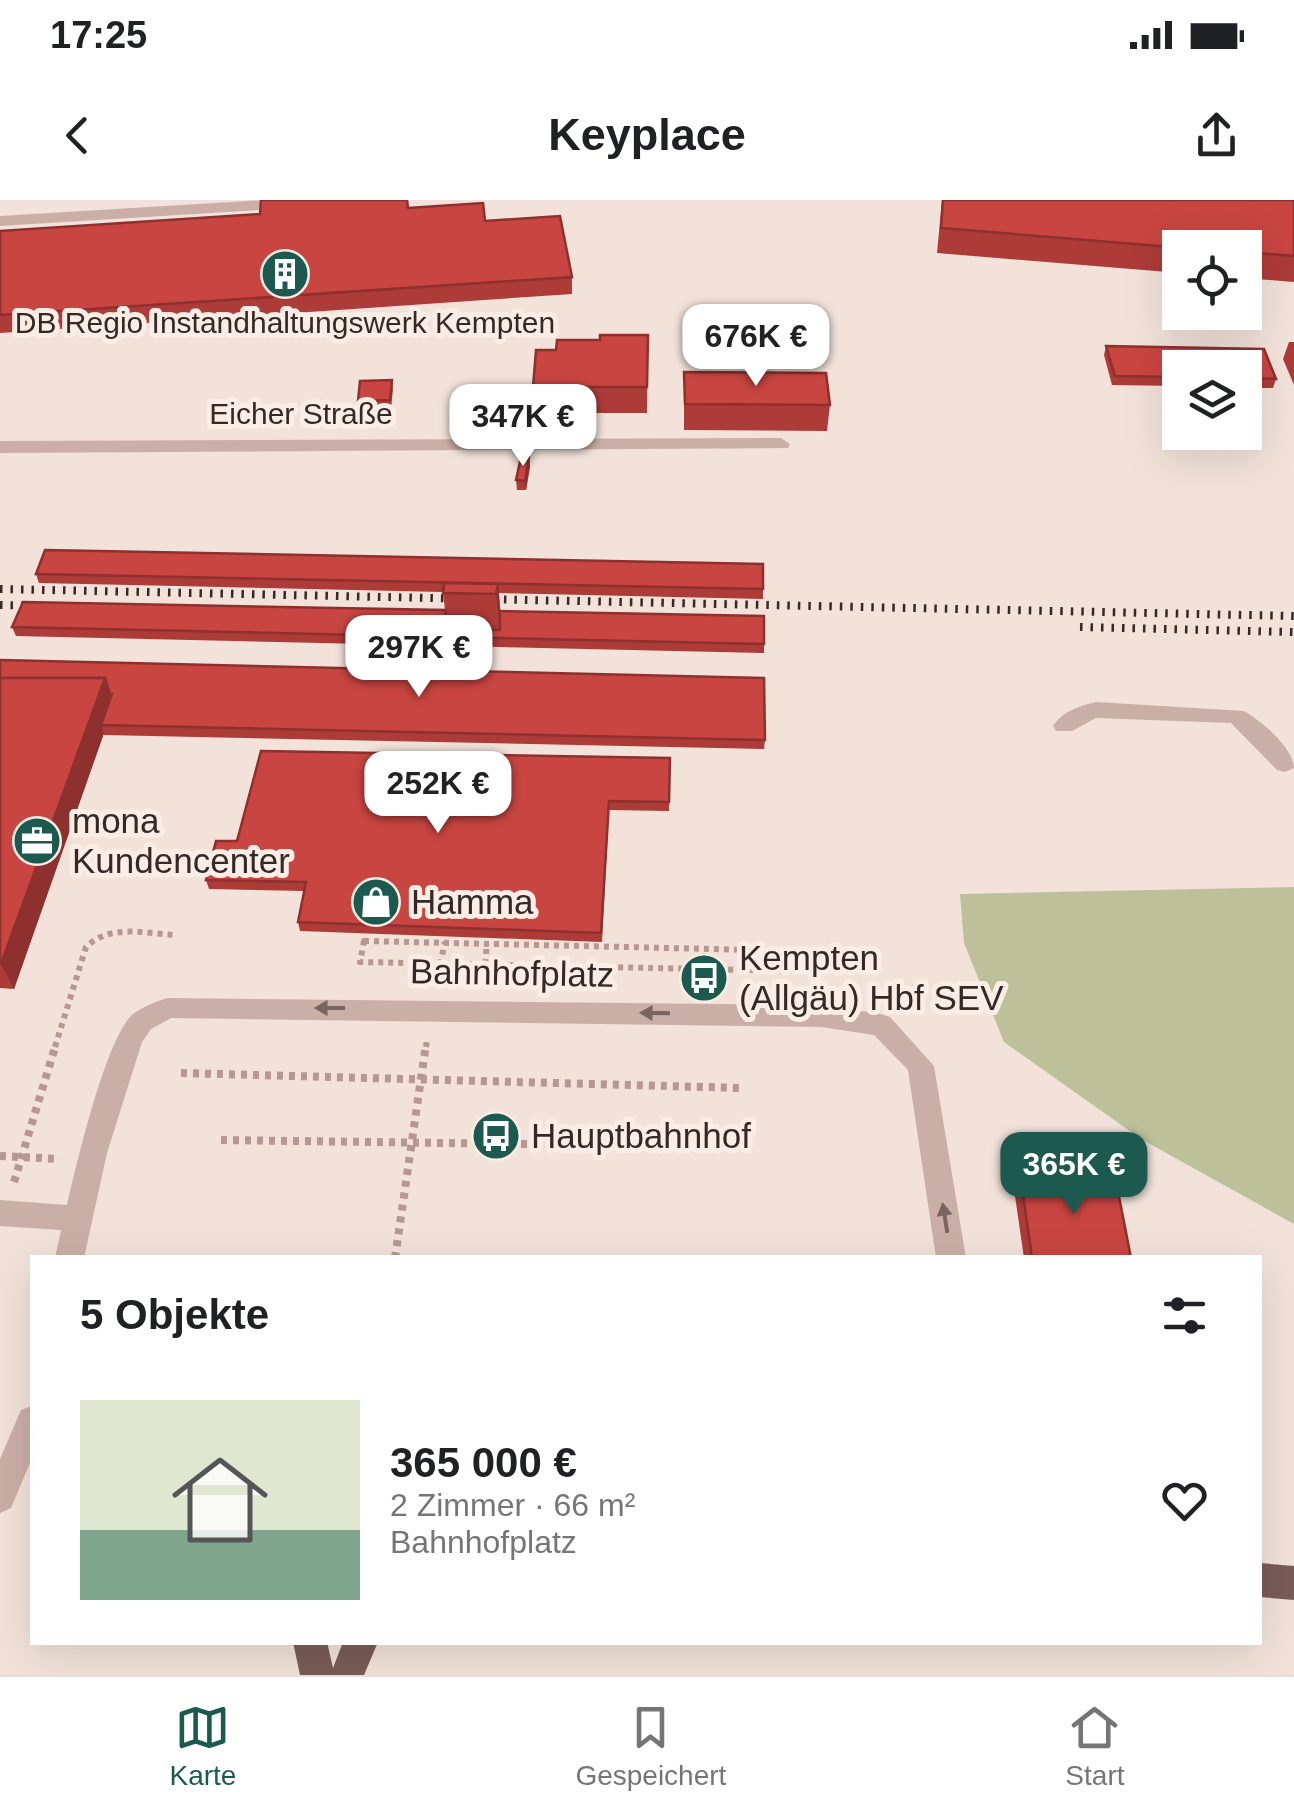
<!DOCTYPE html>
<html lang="de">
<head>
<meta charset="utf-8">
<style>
	body { margin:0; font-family:Arial,sans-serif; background:#f6f6f6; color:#202124; height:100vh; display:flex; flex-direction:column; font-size:38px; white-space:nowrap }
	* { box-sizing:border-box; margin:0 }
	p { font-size:32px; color:#757577 }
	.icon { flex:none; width:55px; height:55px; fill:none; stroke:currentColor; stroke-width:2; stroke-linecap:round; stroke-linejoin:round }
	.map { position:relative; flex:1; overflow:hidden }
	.side { position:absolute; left:30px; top:1055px; width:1232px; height:390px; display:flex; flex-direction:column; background:#fff; border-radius:0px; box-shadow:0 10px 40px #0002 }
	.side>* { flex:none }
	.buttons { position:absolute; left:1162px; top:30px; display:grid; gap:20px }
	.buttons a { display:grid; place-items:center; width:100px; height:100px; border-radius:0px; background:#fff; box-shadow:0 10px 40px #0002; font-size:50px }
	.price { position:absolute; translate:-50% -85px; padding:0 22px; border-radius:20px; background:#fff; color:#222; font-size:32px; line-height:65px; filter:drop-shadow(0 2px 5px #0008) }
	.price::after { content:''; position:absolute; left:50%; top:60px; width:30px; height:22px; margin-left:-15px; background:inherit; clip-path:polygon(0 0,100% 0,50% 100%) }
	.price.selected { background:#1c594f; color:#fff }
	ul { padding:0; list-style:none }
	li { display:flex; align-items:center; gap:30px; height:250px; padding:0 50px }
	li span { display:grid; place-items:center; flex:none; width:280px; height:200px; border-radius:0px; color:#555 }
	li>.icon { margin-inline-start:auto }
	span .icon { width:120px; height:120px; fill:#fffc; stroke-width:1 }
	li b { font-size:42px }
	h2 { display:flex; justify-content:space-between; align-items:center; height:120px; padding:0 50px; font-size:42px }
	.status { display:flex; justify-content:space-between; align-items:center; height:70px; padding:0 50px; background:#fff; direction:ltr }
	.status svg { height:28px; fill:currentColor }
	header { display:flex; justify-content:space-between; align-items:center; height:130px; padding:0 50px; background:#fff; font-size:45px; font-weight:600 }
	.tabs { display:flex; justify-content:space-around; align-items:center; height:140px; border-top:2px solid #e0e0e0; background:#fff; font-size:28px; color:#757577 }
	.tabs a { display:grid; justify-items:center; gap:5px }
	.tabs .selected { color:#1c594f }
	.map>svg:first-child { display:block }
</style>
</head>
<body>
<div class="status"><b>17:25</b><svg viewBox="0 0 49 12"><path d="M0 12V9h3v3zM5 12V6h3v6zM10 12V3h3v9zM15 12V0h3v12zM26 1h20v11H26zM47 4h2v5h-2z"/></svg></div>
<header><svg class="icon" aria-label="back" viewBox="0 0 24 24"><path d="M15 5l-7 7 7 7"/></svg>Keyplace<svg class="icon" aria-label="share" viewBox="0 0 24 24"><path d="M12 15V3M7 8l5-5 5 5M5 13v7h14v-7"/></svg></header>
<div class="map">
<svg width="1294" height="1475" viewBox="0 0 1294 1475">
	<rect width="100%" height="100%" fill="#f2e2da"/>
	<polygon fill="#bdc19a" points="1294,687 1294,1024 1141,939 1004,842 964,743 960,694"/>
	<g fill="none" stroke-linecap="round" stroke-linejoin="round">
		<g stroke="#b69890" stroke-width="6" stroke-dasharray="5 5" stroke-linecap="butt">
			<polygon points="364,741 798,751 799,771 360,762"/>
			<polyline points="485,764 487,744"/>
			<polyline points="436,784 445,742"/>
			<path d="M55 847 86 747C109 724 145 733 174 735"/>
			<polyline points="426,847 427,840"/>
		</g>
		<g stroke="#b69890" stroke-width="8" stroke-dasharray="6 6" stroke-linecap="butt">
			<polyline points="181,873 742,888"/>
			<polyline points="221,940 744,947"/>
			<polyline points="0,956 60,959"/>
			<polyline points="14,982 56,844"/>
			<polyline points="395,1058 426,844"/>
		</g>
		<g fill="#caafa6" fill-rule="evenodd">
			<polygon points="265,0 348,0 340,5 0,26 0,16"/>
			<polygon points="781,238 790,244 788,248 0,253 0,241"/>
			<path d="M1096 502 1244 511C1261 521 1293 547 1294 568L1285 572 1277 570 1231 523 1096 518 1072 531H1056L1053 526C1063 511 1079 506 1096 502Z"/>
			<path d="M168 798 821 805 881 814 890 817 934 866 966 1058H936L908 870 874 835 821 827 171 818 151 829 142 842 107 953 84 1058H55L61 1030 0 1026V1000L67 1005C76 966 106 837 133 814 142 807 157 801 168 798Z"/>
			<polygon points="32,1206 32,1258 11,1308 0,1313 0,1259 21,1210"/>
		</g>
		<g fill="#795c58" fill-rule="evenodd">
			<polygon points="1260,1363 1294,1366 1294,1400 1260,1397"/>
			<polygon points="293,1442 327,1442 333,1468 343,1442 378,1442 364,1475 300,1475"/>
		</g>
		<g stroke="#362827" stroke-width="8" stroke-dasharray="2.5 8" stroke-linecap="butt">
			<polyline points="0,389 1294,416"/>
			<polyline points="0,405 50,406"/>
			<polyline points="1080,427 1294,432"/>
		</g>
	</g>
	<g fill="#ad3b38">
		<polygon points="942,0 1294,0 1294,82 1245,78 1245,48 1180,48 1180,73 937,53"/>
		<polygon points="408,8 485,21 572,77 572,94 0,133 0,31"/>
		<polygon points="648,135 647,213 534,213 533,187 556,150 600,140"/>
		<polygon points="1289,142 1294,142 1294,185 1283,159"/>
		<polygon points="1106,146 1264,149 1276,179 1273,188 1245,188 1245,168 1180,168 1180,186 1112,185 1104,155"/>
		<polygon points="684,172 830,205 827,231 684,230"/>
		<polygon points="392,180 393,189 391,209 359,210 358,201"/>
		<polygon points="529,257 530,266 526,290 517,290 516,280"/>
		<polygon points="36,374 763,389 763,399 499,393 500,411 764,444 764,453 16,436 12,427 445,410 443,392 39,383"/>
		<polygon points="0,460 765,540 764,549 104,535 104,533 14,789 0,788"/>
		<polygon points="670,558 669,611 609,610 602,742 300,731 298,722 304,691 209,689 206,680 237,641"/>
		<polygon points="1020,974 1131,1058 1024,1058 1014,989"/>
	</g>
	<g fill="#8d302e">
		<polygon points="529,257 530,266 526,290 525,281"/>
		<polygon points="498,384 502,429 501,439 496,394"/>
		<polygon points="105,478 114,504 101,525 104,533 14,789 1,764"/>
	</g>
	<g fill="#c94541" stroke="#8d302e" stroke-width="2.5">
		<polygon points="261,0 407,0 408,8 483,3 485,21 560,16 572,77 0,115 0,31 260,14"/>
		<polygon points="943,0 1294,0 1294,56 1245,52 1245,48 1184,48 941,28"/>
		<polygon points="600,135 648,135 647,187 533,187 536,150 556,150 557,140 600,140"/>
		<polygon points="1106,146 1264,149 1276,179 1245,178 1245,168 1180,168 1180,177 1115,176"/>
		<polygon points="684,172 826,173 830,205 685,204"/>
		<polygon points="392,180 390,200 358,201 360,181"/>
		<polygon points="521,257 529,257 525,281 516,280"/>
		<polygon points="45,350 763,364 763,389 36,374"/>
		<polygon points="444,383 498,384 496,394 443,393"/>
		<polygon points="23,402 445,410 448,429 500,430 500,411 764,416 764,444 12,427"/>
		<polygon points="0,460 764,478 765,540 101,525 112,494 110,494 105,478 0,478"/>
		<polygon points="0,478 105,478 1,764 0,764"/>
		<polygon points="261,551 670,558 669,602 609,601 601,733 298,722 306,682 206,680 216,641 237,641"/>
		<polygon points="1020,974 1115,976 1131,1058 1032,1058"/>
	</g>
	<defs><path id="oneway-solid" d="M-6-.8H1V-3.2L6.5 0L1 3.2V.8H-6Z" transform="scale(2.5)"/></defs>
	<g fill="#796560">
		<use href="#oneway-solid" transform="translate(330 808) rotate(-180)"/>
		<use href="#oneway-solid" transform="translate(655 813) rotate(-179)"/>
		<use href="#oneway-solid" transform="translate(945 1018) rotate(-99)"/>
	</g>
	<defs>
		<g id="building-disc" transform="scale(2.5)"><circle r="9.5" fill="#1c594f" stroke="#faede6"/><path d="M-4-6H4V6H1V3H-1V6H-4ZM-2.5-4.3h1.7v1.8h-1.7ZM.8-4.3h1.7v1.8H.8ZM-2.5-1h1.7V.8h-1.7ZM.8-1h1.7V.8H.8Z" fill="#fff"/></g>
		<g id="office-disc" transform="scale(2.5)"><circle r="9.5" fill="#1c594f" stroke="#faede6"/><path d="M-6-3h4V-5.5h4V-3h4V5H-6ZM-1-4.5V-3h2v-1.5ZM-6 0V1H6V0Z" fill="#fff"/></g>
		<g id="shop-disc" transform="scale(2.5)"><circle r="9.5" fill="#1c594f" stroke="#faede6"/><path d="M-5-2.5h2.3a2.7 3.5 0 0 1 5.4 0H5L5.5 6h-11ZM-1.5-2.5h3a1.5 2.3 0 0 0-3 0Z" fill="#fff"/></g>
		<g id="bus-disc" transform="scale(2.5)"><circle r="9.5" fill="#1c594f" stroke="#faede6"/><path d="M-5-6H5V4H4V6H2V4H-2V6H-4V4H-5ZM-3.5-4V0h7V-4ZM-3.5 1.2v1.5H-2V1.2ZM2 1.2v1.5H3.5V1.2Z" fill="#fff"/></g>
	</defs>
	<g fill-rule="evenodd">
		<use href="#building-disc" x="285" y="74"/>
		<use href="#office-disc" x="37" y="641"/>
		<use href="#shop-disc" x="376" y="702"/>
		<use href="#bus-disc" x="704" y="778"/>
		<use href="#bus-disc" x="496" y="936"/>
	</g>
	<g text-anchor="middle" stroke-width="10" stroke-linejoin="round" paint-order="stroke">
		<g font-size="30" fill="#362827" stroke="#faede6">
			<text x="285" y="133">DB Regio Instandhaltungswerk Kempten</text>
		</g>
		<g font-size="30" fill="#362827" stroke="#faede6">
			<text x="301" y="224">Eicher Straße</text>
		</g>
		<g font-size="35" fill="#362827" stroke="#faede6" text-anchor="start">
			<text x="72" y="633">mona<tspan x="72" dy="40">Kundencenter</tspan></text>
			<text x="411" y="714">Hamma</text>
			<text x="739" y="770">Kempten<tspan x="739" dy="40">(Allgäu) Hbf SEV</tspan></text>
			<text x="531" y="948">Hauptbahnhof</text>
		</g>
		<g font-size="35" fill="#362827" stroke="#faede6">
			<text transform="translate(512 773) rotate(1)" y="12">Bahnhofplatz</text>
		</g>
	</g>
</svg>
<div class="buttons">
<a><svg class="icon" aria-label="locate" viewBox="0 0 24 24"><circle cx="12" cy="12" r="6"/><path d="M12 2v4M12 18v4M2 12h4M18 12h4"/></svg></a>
<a><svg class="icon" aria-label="layers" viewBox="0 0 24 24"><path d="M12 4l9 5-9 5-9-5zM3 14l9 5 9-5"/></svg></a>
</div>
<b class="price" style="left:756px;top:189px">676K €</b>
<b class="price" style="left:523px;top:269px">347K €</b>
<b class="price" style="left:419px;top:500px">297K €</b>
<b class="price" style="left:438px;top:636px">252K €</b>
<b class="price selected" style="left:1074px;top:1017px">365K €</b>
<section class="side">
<h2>5 Objekte<svg class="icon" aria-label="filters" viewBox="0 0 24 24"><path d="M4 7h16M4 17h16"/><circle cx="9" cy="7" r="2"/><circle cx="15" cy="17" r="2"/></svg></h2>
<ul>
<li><span style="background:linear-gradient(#dfe7d0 65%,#7fa58c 0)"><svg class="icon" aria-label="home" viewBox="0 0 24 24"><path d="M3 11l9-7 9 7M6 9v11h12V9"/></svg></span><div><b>365 000 €</b><p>2 Zimmer · 66 m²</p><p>Bahnhofplatz</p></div><svg class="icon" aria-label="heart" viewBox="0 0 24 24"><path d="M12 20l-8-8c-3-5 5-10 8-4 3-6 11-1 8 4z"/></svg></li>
</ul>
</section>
</div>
<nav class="tabs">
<a class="selected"><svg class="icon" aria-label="map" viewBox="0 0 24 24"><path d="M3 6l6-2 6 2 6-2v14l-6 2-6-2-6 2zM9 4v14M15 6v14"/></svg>Karte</a>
<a><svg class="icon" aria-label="saved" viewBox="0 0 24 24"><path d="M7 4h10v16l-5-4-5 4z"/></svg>Gespeichert</a>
<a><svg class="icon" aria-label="home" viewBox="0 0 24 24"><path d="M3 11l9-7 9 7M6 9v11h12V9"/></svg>Start</a>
</nav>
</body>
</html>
